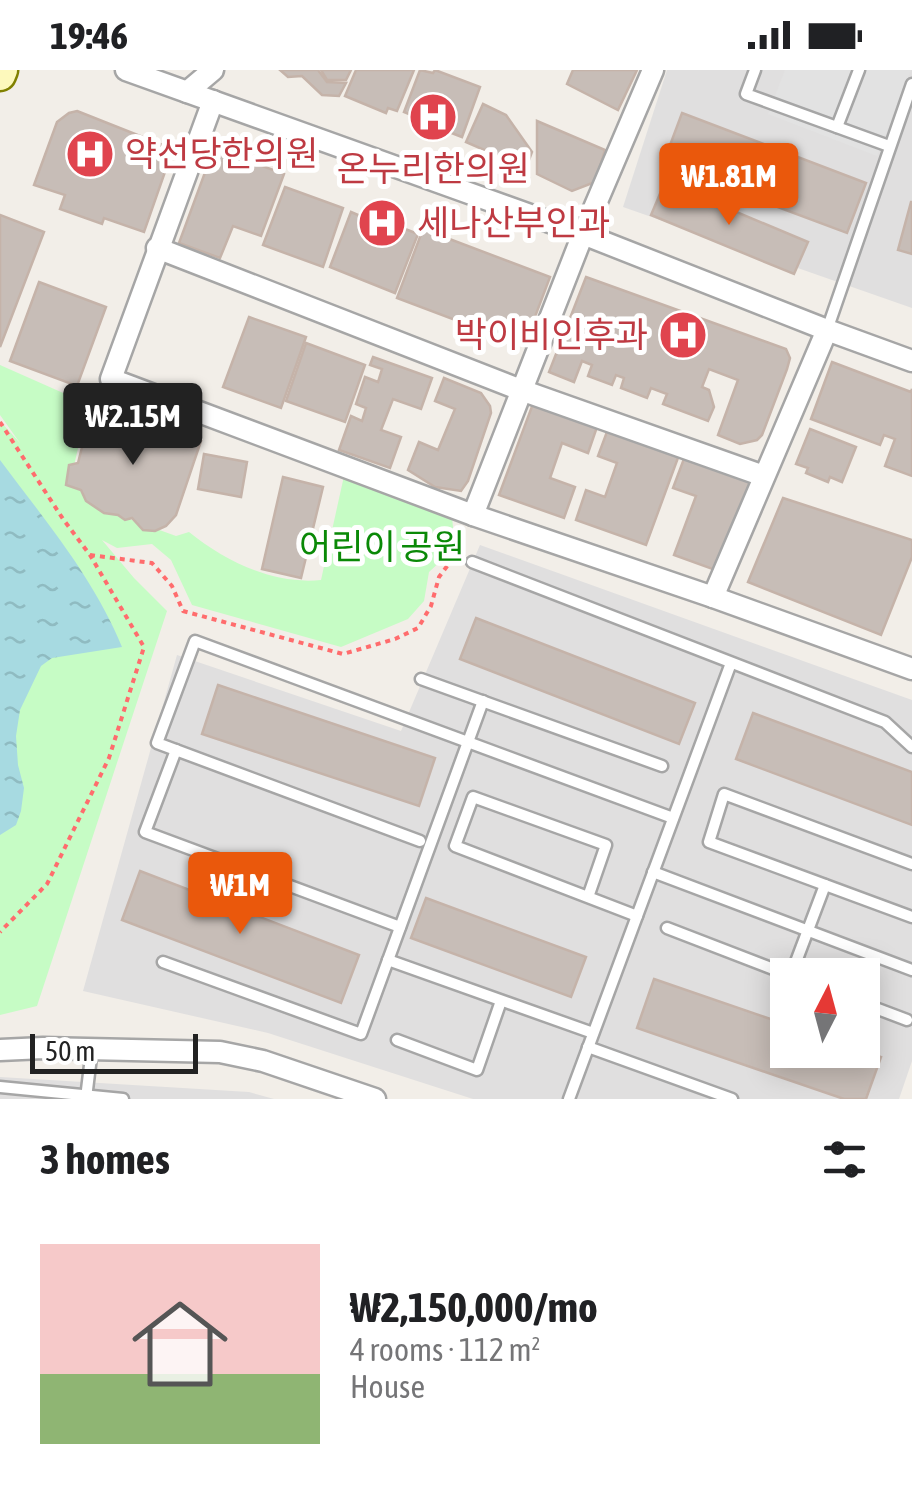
<!DOCTYPE html>
<html lang="en">
<head>
<meta charset="utf-8">
<style>
	body { margin:0; font-family:"Asap Condensed","Noto Sans KR",sans-serif; background:#f2f2f2; color:#202124; height:100vh; display:flex; flex-direction:column; font-size:38px; white-space:nowrap }
	* { box-sizing:border-box; margin:0 }
	p { font-size:32px; color:#757577 }
	.icon { flex:none; width:55px; height:55px; fill:none; stroke:currentColor; stroke-width:2; stroke-linecap:round; stroke-linejoin:round }
	.map { position:relative; height:1029px; overflow:hidden }
	.panel { display:flex; flex-direction:column; background:#fff; flex:1 }
	.panel>* { flex:none }
	.needle { width:65px; rotate:6deg }
	.fabs { position:absolute; left:770px; top:888px; display:grid; gap:20px }
	.fabs a { display:grid; place-items:center; width:110px; height:110px; border-radius:0px; background:#fff; box-shadow:0 5px 25px #0003; font-size:50px }
	.scale { position:absolute; left:30px; bottom:25px; width:168px; box-sizing:border-box; padding-left:10px; border:5px solid #222; border-top:0; font-size:28px; line-height:35px; white-space:nowrap; color:#222; -webkit-text-stroke:8px #fff; paint-order:stroke }
	.price { position:absolute; translate:-50% -85px; padding:0 22px; border-radius:10px; background:#ea580c; color:#fff; font-size:32px; line-height:65px; filter:drop-shadow(0 2px 5px #0008) }
	.price::after { content:''; position:absolute; left:50%; top:60px; width:30px; height:22px; margin-left:-15px; background:inherit; clip-path:polygon(0 0,100% 0,50% 100%) }
	.price.active { background:#222; color:#fff }
	ul { padding:0; list-style:none }
	li { display:flex; align-items:center; gap:30px; height:250px; padding:0 40px }
	li+li { border-top:2px solid #e0e0e0 }
	li span { display:grid; place-items:center; flex:none; width:280px; height:200px; border-radius:0px; color:#555 }
	li>.icon { margin-inline-start:auto }
	span .icon { width:120px; height:120px; fill:#fffc; stroke-width:1 }
	li b { font-size:42px }
	h2 { display:flex; justify-content:space-between; align-items:center; height:120px; padding:0 40px; font-size:42px }
	.status { display:flex; justify-content:space-between; align-items:center; height:70px; padding:0 50px; background:#fff; direction:ltr }
	.status svg { height:28px; fill:currentColor }
	.map>svg:first-child { display:block }
</style>
</head>
<body>
<div class="status"><b>19:46</b><svg viewBox="0 0 49 12"><path d="M0 12V9h3v3zM5 12V6h3v6zM10 12V3h3v9zM15 12V0h3v12zM26 1h20v11H26zM47 4h2v5h-2z"/></svg></div>
<div class="map">
<svg width="912" height="1029" viewBox="0 0 912 1029">
	<defs>
		<pattern id="water-ripples" width="26" height="14" patternUnits="userSpaceOnUse" patternTransform="scale(2.5)"><rect width="26" height="14" fill="#a7dae1"/><path d="M2 4q2-2 4 0t4 0M15 11q2-2 4 0t4 0" fill="none" stroke="#8fbbc1"/></pattern>
	</defs>
	<rect width="100%" height="100%" fill="#f2eee8"/>
	<g fill="#e0dfdf" fill-rule="evenodd">
		<polygon points="667,0 912,0 912,238 623,137"/>
		<path d="M480 475 912 630V991L899 1029H473L268 963 83 921 177 585 401 661ZM788 905H862V980H788Z"/>
		<polygon points="0,1007 249,1022 274,1029 0,1029"/>
	</g>
	<path fill="#c6fcc5" d="M0 295 88 334 71 409 96 437 176 466 189 462C225 491 273 515 321 510L344 406 452 447 455 478 429 502 424 531 408 549 341 577 192 535 171 490 152 474 117 478 102 470 134 508 167 541 37 936 0 945V351L20 373 0 345Z"/>
	<polygon fill="#e2e2e2" points="785,0 911,0 877,86 768,44"/>
	<path fill="url(#water-ripples)" d="M0 390C44 449 94 508 122 577L52 588 41 596 20 640 16 666 18 695 24 718 21 741 16 755 0 765Z"/>
	<g fill="#c7bdb7" stroke="#c5b3a9" stroke-width="2.5">
		<polygon points="280,0 318,0 327,12 346,13 339,26 322,25 302,6 288,7"/>
		<polygon points="321,0 351,0 346,10 327,10"/>
		<polygon points="356,0 414,0 397,41 388,38 386,43 345,26"/>
		<polygon points="420,0 433,3 435,0 480,17 462,67 413,48 414,46 404,42"/>
		<polygon points="573,0 637,0 618,40 567,14"/>
		<polygon points="483,34 506,45 532,82 526,98 466,72"/>
		<polygon points="77,41 173,79 144,162 104,148 102,154 60,139 65,125 34,115 57,52 69,43"/>
		<polygon points="682,43 866,113 847,163 663,94"/>
		<polygon points="537,51 605,80 595,112 572,121 537,104"/>
		<polygon points="214,78 284,104 261,166 233,156 220,188 179,173"/>
		<polygon points="665,112 808,172 794,204 651,145"/>
		<polygon points="285,117 343,138 323,197 263,175"/>
		<polygon points="911,132 912,132 912,184 898,180"/>
		<polygon points="351,142 365,148 395,155 418,164 395,223 330,197"/>
		<polygon points="0,145 44,162 0,277"/>
		<polygon points="423,159 550,207 524,276 397,228"/>
		<polygon points="586,207 786,279 790,288 787,299 762,365 757,370 740,374 718,365 738,310 709,299 702,317 709,320 714,337 708,351 663,334 667,324 651,318 647,328 621,318 624,308 616,305 612,315 588,306 592,295 582,291 574,312 549,302"/>
		<polygon points="39,212 106,237 77,316 10,291"/>
		<polygon points="249,247 306,267 281,338 223,317"/>
		<polygon points="306,273 365,295 345,352 286,331"/>
		<polygon points="373,287 432,308 421,339 393,329 381,360 401,367 390,398 339,380 351,346 362,351 366,338 356,334 365,307 378,312 382,299 370,295"/>
		<polygon points="832,292 911,322 912,319 912,406 885,396 895,369 884,365 880,375 811,349"/>
		<polygon points="444,308 481,323 490,336 491,343 468,411 461,421 435,417 408,400 419,372 438,380 455,339 435,331"/>
		<polygon points="534,331 598,354 588,383 562,373 550,408 575,417 564,448 499,425"/>
		<polygon points="93,334 201,371 176,445 166,456 155,461 143,460 132,448 125,450 118,445 104,443 86,431 81,420 66,415 69,395 78,393"/>
		<polygon points="608,359 679,385 646,475 576,450 586,420 605,427 617,393 598,386"/>
		<polygon points="810,359 856,377 842,412 830,407 828,412 806,403 808,398 796,394"/>
		<polygon points="204,384 247,392 241,427 198,419"/>
		<polygon points="685,386 752,411 718,501 674,485 696,426 673,418"/>
		<polygon points="283,407 323,417 301,508 262,499"/>
		<polygon points="783,428 912,470 912,487 881,565 748,512"/>
		<polygon points="476,548 695,633 679,674 460,589"/>
		<polygon points="218,615 435,688 419,736 202,664"/>
		<polygon points="753,643 912,702 912,755 736,689"/>
		<polygon points="140,801 359,885 341,933 122,850"/>
		<polygon points="426,828 586,887 571,927 411,868"/>
		<polygon points="654,909 788,955 788,980 860,980 881,987 866,1029 844,1029 637,958"/>
	</g>
	<g fill="none" stroke-linecap="round" stroke-linejoin="round">
		<g stroke="#a6a6a6" stroke-width="15">
			<g id="lane">
				<polyline points="755,0 746,24 889,76"/>
				<polyline points="837,57 859,0"/>
				<polyline points="827,260 912,14"/>
				<polyline points="472,492 885,652 912,677"/>
				<polyline points="421,609 662,696"/>
				<polyline points="176,680 145,762 400,857"/>
				<polyline points="420,771 157,673 195,571 673,748"/>
				<polyline points="912,794 724,724 709,772 912,847"/>
				<polyline points="653,802 912,900"/>
				<polyline points="588,827 606,775 473,727 455,776 637,846"/>
				<polyline points="667,858 789,905"/>
				<polyline points="388,890 593,963"/>
				<polyline points="163,892 361,964 483,631"/>
				<polyline points="791,905 825,815"/>
				<polyline points="862,933 907,950"/>
				<polyline points="397,970 477,1000 501,931"/>
				<polyline points="588,977 732,1029"/>
				<polyline points="0,1017 123,1029"/>
				<polyline points="86,1028 92,979"/>
				<polyline points="569,1029 731,593"/>
			</g>
		</g>
		<g stroke="#a6a6a6" stroke-width="25">
			<g id="street">
				<polyline points="126,0 583,164 827,260 912,291"/>
				<polyline points="187,22 213,0"/>
				<polyline points="213,31 111,309 473,445 713,527 912,599"/>
				<polyline points="157,178 521,320 764,406"/>
				<polyline points="473,445 583,164 653,0"/>
				<polyline points="713,527 827,260"/>
				<polyline points="0,980 43,978 220,982 263,991 375,1029"/>
			</g>
		</g>
		<g stroke="#818100" stroke-width="35">
			<polyline id="secondary" points="0,5 2,0"/>
		</g>
		<g stroke="#ff6c6d" stroke-width="4" stroke-dasharray="5 5" stroke-linecap="butt">
			<polyline points="0,352 63,449 90,485 144,577 109,688 47,814 0,862"/>
			<polyline points="90,485 152,493 172,516 183,541 343,584 395,569 418,558 431,536 439,507 459,480 459,464"/>
		</g>
		<use href="#lane" stroke="#fff" stroke-width="10"/>
		<use href="#street" stroke="#fff" stroke-width="20"/>
		<use href="#secondary" stroke="#fdf9bc" stroke-width="30"/>
	</g>
	<defs>
		<g id="hospital-disc" transform="scale(2.5)"><circle r="9.5" fill="#e0444e" stroke="#fff"/><path d="M-5-5h3v3.5h4V-5h3V5h-3V1.5h-4V5h-3Z" fill="#fff"/></g>
	</defs>
	<g fill-rule="evenodd">
		<use href="#hospital-disc" x="433" y="47"/>
		<use href="#hospital-disc" x="90" y="84"/>
		<use href="#hospital-disc" x="382" y="153"/>
		<use href="#hospital-disc" x="683" y="265"/>
	</g>
	<g text-anchor="middle" stroke-width="10" stroke-linejoin="round" paint-order="stroke">
		<g font-size="35" fill="#be3a42" stroke="#fff" text-anchor="start">
			<text x="125" y="96">약선당한의원</text>
			<text x="433" y="111" text-anchor="middle">온누리한의원</text>
			<text x="417" y="165">세나산부인과</text>
			<text x="648" y="277" text-anchor="end">박이비인후과</text>
		</g>
		<g font-size="35" fill="#0a8907" stroke="#fff">
			<text x="382" y="489">어린이 공원</text>
		</g>
	</g>
</svg>
<div class="fabs">
<a><svg class="needle" viewBox="-14 -14 28 28"><path d="M0-13l5 13h-10z" fill="#e53935"/><path d="M0 13l5-13h-10z" fill="#757577"/></svg></a>
</div>
<div class="scale">50 m</div>
<b class="price" style="left:729px;top:158px">₩1.81M</b>
<b class="price active" style="left:133px;top:398px">₩2.15M</b>
<b class="price" style="left:240px;top:867px">₩1M</b>
</div>
<section class="panel">
<h2>3 homes<svg class="icon" aria-label="filters" viewBox="0 0 24 24"><path d="M4 7h16M4 17h16"/><circle cx="9" cy="7" r="2"/><circle cx="15" cy="17" r="2"/></svg></h2>
<ul>
<li><span style="background:linear-gradient(#f6c9c9 65%,#8fb573 0)"><svg class="icon" aria-label="home" viewBox="0 0 24 24"><path d="M3 11l9-7 9 7M6 9v11h12V9"/></svg></span><div><b>₩2,150,000/mo</b><p>4 rooms · 112 m²</p><p>House</p></div></li>
</ul>
</section>
</body>
</html>
